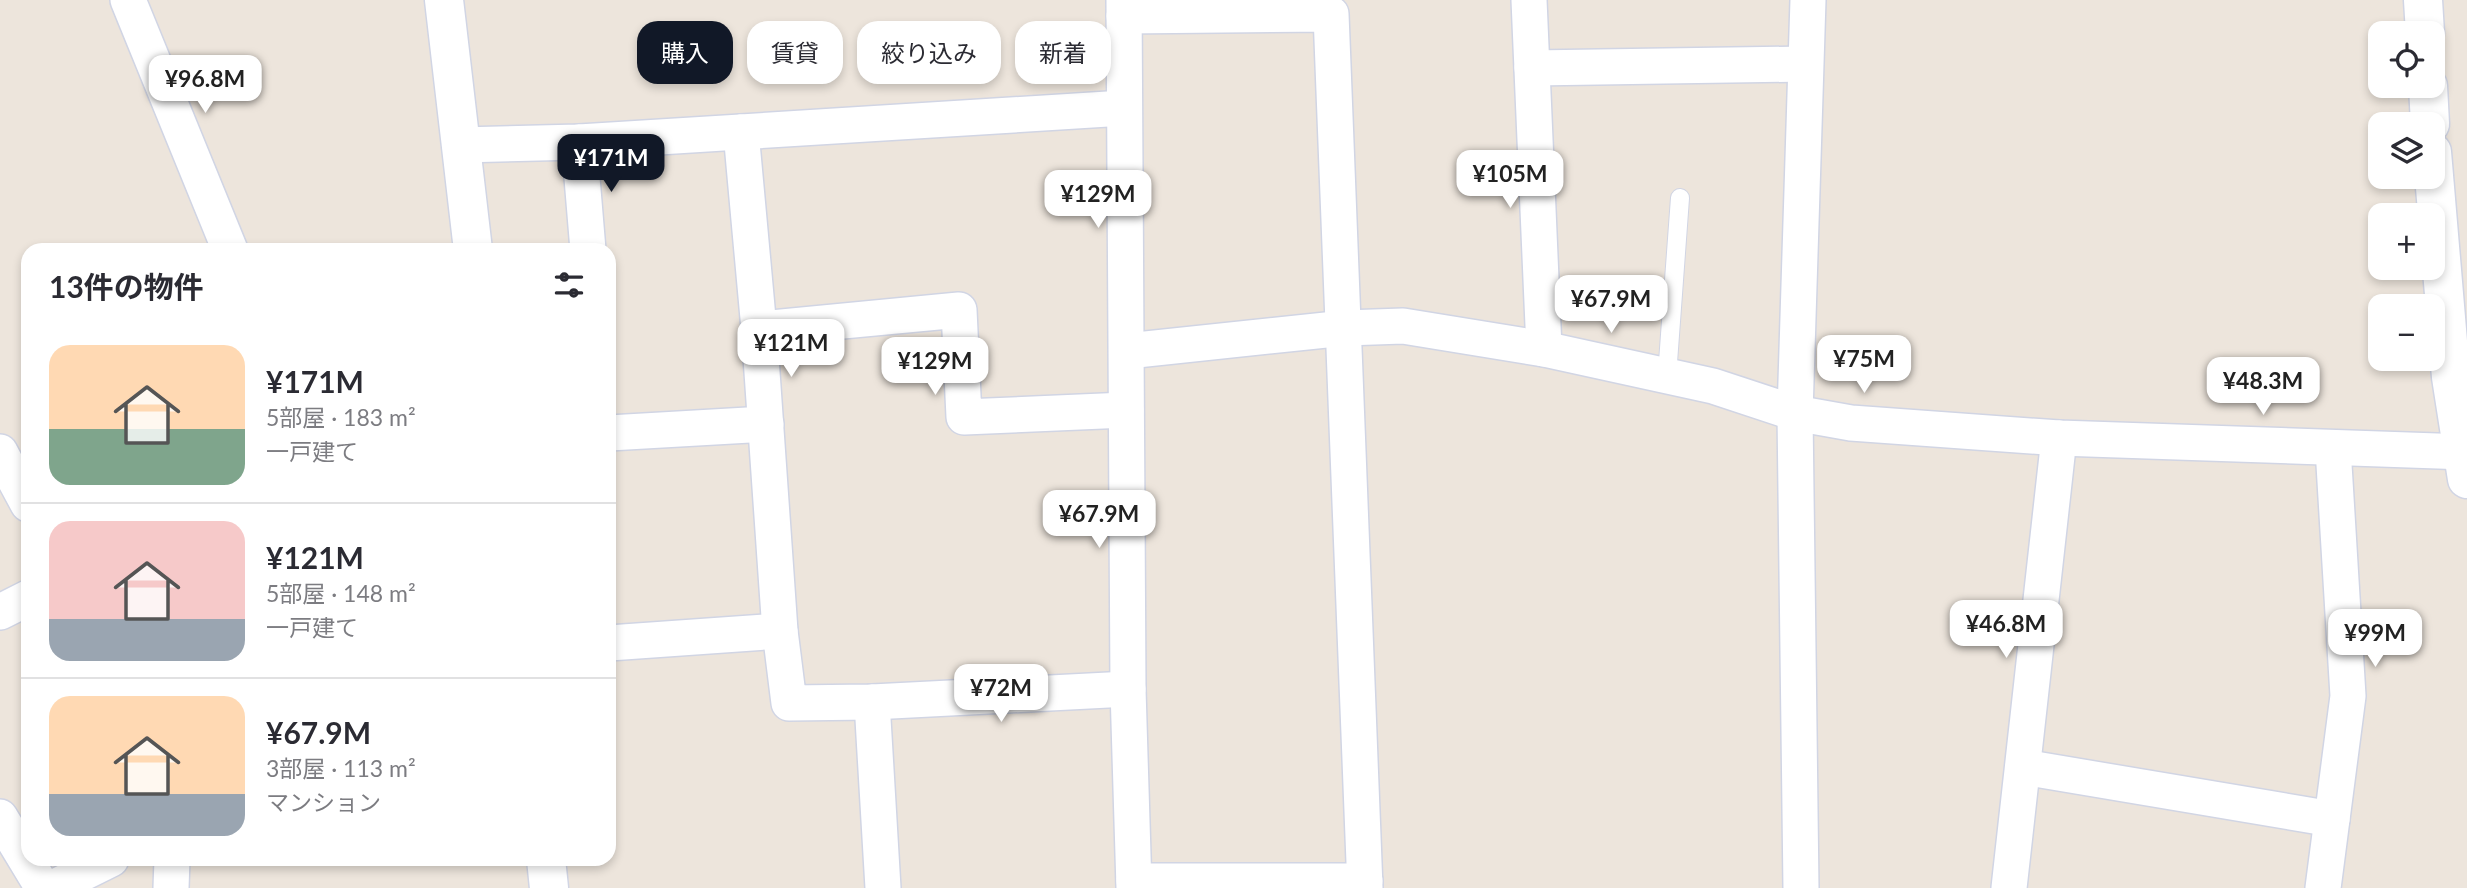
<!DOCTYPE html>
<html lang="ja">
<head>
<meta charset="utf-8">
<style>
	body { margin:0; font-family:Lato,"Noto Sans JP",sans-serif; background:#f2f2f3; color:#2b2b33; height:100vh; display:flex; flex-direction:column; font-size:26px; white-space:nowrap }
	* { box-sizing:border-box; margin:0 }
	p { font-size:23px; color:#7c7c81 }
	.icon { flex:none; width:38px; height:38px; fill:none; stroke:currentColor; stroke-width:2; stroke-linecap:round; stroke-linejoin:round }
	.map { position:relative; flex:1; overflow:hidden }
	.drawer { position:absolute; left:21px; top:243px; width:595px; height:623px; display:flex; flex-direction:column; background:#fff; border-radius:21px; box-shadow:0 4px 10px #0003 }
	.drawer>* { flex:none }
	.hud { position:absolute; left:637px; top:21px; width:665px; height:63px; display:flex; gap:14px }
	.buttons { position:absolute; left:2368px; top:21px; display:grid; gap:14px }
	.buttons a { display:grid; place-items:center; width:77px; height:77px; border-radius:14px; background:#fff; box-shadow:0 4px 10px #0003; font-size:35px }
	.price { position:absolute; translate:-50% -60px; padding:0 16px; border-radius:14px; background:#fff; color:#222; font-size:23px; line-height:46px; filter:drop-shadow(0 2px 4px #0008) }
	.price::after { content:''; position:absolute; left:50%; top:42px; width:21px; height:16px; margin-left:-10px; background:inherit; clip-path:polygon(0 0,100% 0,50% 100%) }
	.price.active { background:#111827; color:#fff }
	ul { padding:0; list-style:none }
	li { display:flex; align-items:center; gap:21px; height:175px; padding:0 28px }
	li+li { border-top:2px solid #e1e1e2 }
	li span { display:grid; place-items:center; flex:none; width:196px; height:140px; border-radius:21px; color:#555 }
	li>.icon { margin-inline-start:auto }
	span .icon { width:84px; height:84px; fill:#fffc; stroke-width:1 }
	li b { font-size:30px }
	h2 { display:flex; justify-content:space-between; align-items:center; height:84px; padding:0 28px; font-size:30px }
	.pill { padding:0 24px; border-radius:21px; background:#fff; box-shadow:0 4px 10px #0003; font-size:24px; line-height:63px }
	.pill.active { background:#111827; color:#fff }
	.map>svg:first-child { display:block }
</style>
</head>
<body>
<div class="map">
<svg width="2467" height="888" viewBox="0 0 2467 888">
	<rect width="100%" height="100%" fill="#ede5dc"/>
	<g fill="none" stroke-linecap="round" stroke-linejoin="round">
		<g stroke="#d1d5e4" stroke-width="20">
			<polyline id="service" points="1667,376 1680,198"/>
		</g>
		<g stroke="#d1d5e4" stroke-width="38">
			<g id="minor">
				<polyline points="128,0 230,250"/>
				<polyline points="1124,0 1128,689 1134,888"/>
				<polyline points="1529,0 1544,349"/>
				<polyline points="1124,16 1331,14 1365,888"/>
				<polyline points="1532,68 1805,64"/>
				<polyline points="741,132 759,329 780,631 789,703 872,702 1128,689"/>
				<polyline points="579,142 588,250"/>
				<polyline points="460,145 579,142 1124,108"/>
				<polyline points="759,329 959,310 964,417 1126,410"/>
				<polyline points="1127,351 1345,328 1403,326 1544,349 1713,386 1795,413 1851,423 2059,438 2467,452"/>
				<polyline points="609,433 766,424"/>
				<polyline points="0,452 28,504"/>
				<polyline points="0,612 28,598"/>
				<polyline points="609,643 780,631"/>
				<polyline points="872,702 883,888"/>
				<polyline points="2023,767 2332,819"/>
				<polyline points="0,817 43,888"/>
				<polyline points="1134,881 1365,881"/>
				<polyline points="53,888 111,859"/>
				<polyline points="171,888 172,859"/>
				<polyline points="1801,888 1795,413 1808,0"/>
				<polyline points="2009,888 2059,438"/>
				<polyline points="2323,888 2348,696 2333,448"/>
			</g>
		</g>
		<g stroke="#d1d5e4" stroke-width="41">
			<g id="tertiary">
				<polyline points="444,0 473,250"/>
				<polyline points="2423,0 2425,33"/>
				<polyline points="2428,86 2430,124"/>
				<polyline points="2432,152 2451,377 2467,479"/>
				<polyline points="546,859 549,888"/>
			</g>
		</g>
		<use href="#service" stroke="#fff" stroke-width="18"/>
		<use href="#minor" stroke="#fff" stroke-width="35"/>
		<use href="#tertiary" stroke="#fff" stroke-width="38"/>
	</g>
</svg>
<div class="buttons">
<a><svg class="icon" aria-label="locate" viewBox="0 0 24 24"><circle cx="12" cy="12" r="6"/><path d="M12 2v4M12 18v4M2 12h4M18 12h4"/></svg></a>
<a><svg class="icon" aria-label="layers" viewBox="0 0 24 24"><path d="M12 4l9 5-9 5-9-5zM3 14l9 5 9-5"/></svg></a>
<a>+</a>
<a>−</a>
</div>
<b class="price" style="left:205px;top:115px">¥96.8M</b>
<b class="price active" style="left:611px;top:194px">¥171M</b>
<b class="price" style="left:1510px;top:210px">¥105M</b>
<b class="price" style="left:1098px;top:230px">¥129M</b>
<b class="price" style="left:1611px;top:335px">¥67.9M</b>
<b class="price" style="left:791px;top:379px">¥121M</b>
<b class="price" style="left:1864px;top:395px">¥75M</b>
<b class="price" style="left:935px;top:397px">¥129M</b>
<b class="price" style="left:2263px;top:417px">¥48.3M</b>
<b class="price" style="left:1099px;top:550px">¥67.9M</b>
<b class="price" style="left:2006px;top:660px">¥46.8M</b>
<b class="price" style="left:2375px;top:669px">¥99M</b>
<b class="price" style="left:1001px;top:724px">¥72M</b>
<div class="hud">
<a class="pill active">購入</a>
<a class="pill">賃貸</a>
<a class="pill">絞り込み</a>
<a class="pill">新着</a>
</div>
<section class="drawer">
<h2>13件の物件<svg class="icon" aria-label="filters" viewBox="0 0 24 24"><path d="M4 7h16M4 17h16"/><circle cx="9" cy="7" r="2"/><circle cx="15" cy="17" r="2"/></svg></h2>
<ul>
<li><span style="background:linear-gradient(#ffd9b3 60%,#7fa58c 0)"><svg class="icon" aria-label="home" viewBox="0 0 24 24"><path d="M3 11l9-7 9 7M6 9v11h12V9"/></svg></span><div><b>¥171M</b><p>5部屋 · 183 m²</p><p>一戸建て</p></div></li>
<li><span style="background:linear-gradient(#f6c9c9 70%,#9aa5b1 0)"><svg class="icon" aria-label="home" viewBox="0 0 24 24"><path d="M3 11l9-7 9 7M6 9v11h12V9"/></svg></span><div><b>¥121M</b><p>5部屋 · 148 m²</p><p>一戸建て</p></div></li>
<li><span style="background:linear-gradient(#ffd9b3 70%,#9aa5b1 0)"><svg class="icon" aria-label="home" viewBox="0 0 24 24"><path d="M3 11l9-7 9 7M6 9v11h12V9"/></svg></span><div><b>¥67.9M</b><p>3部屋 · 113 m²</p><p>マンション</p></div></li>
</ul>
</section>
</div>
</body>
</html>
